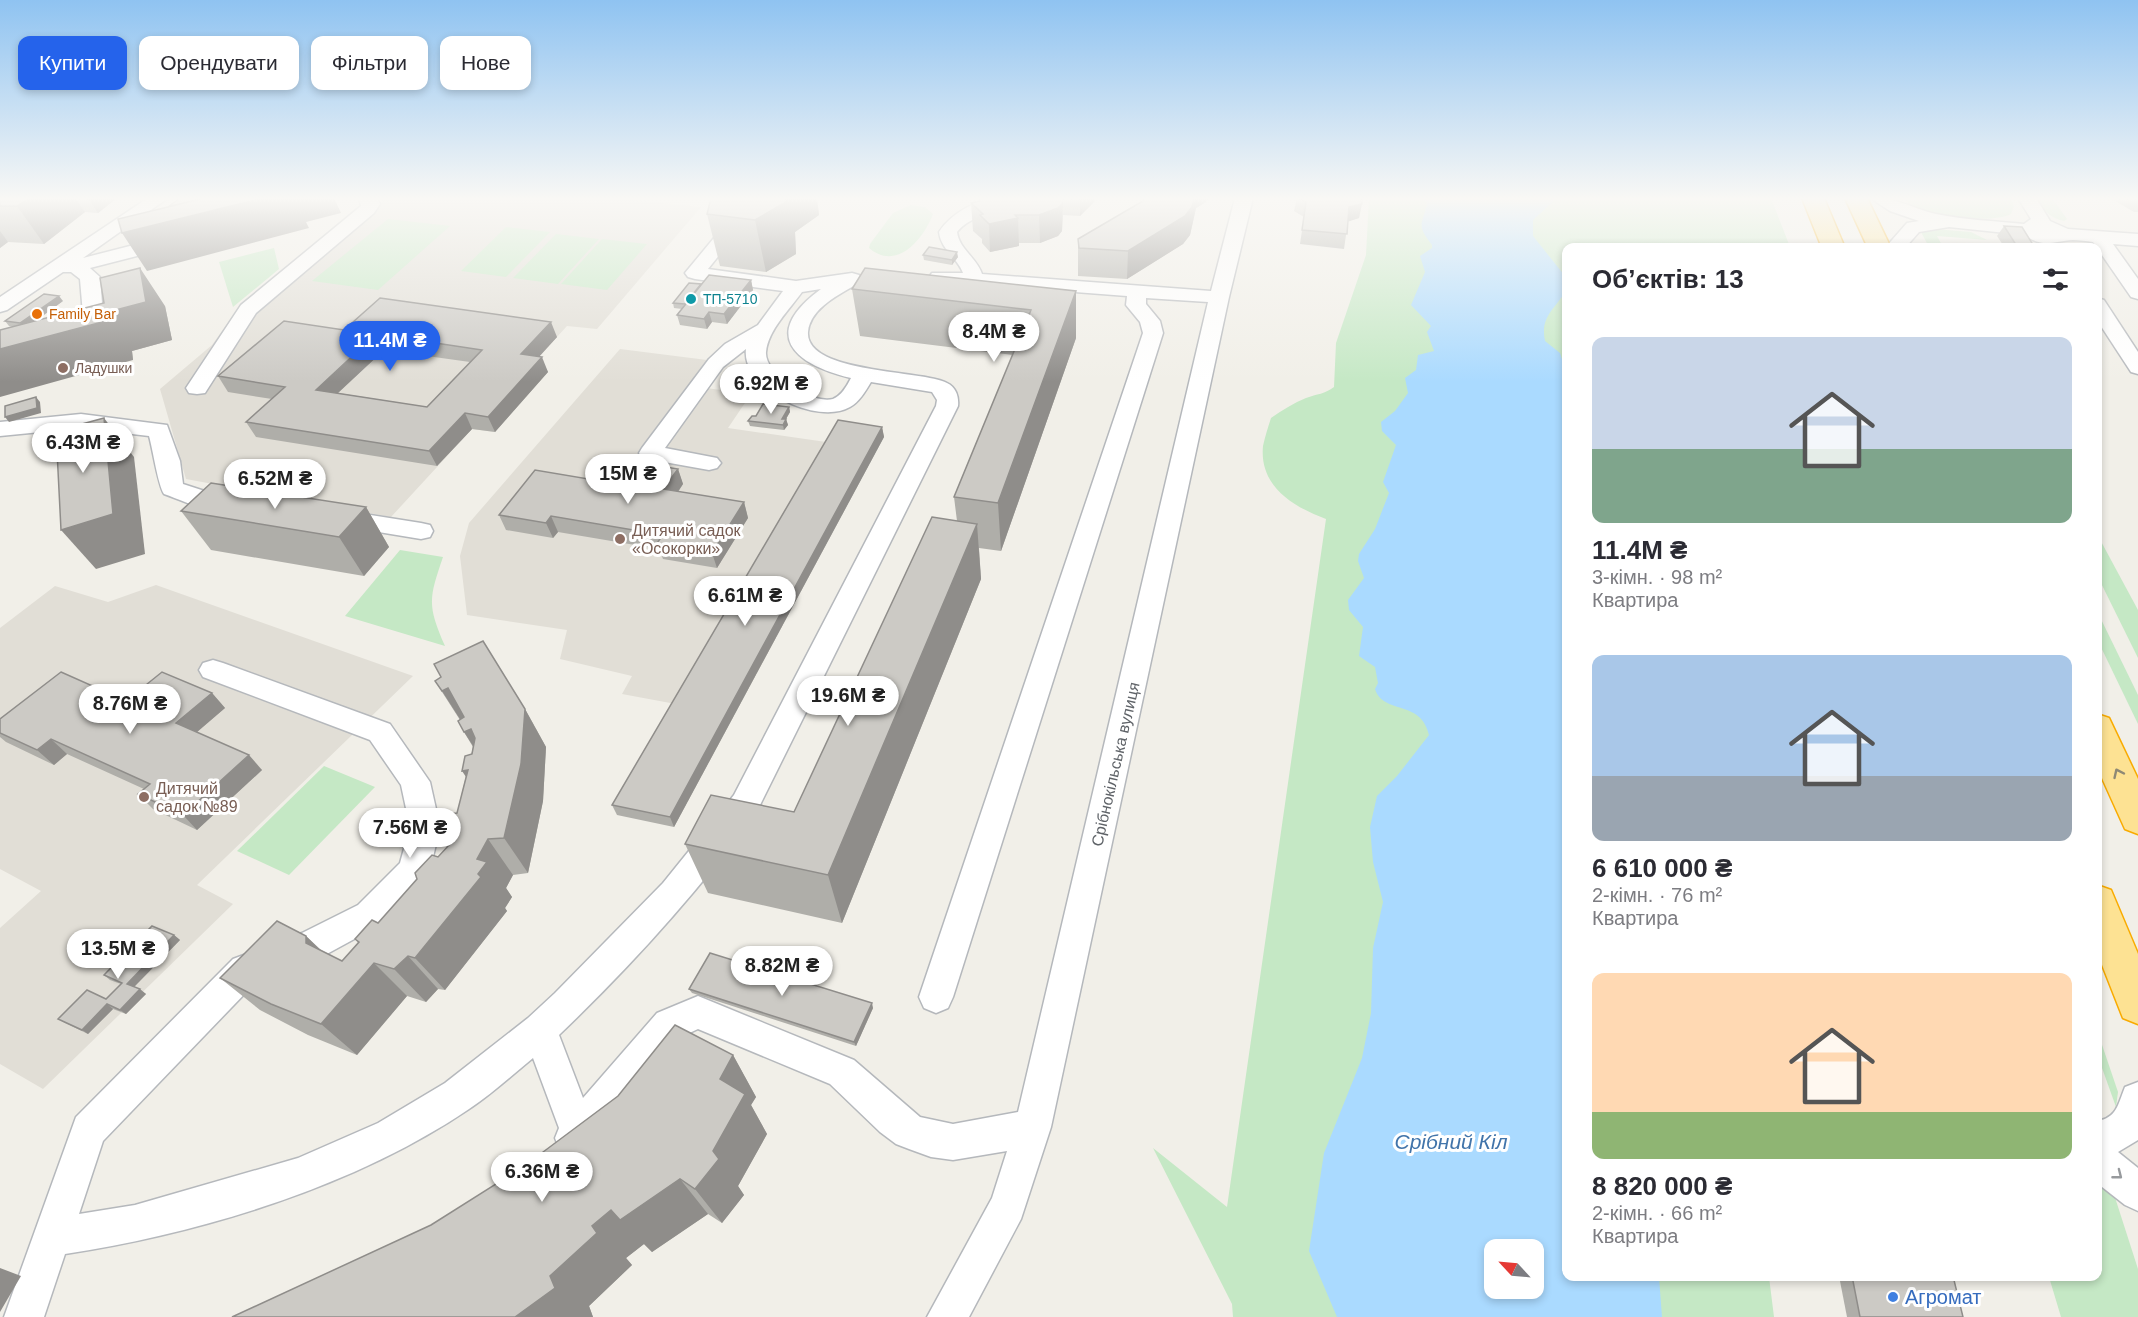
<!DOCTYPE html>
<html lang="uk">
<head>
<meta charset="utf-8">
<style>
	body { margin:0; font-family:Arial,sans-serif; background:#f7f7f7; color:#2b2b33; height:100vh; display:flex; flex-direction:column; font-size:22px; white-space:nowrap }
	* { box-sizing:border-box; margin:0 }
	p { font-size:20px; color:#7c7c81 }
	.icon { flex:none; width:33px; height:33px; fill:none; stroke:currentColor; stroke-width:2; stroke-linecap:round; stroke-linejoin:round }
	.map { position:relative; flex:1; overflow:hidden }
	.sheet { position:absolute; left:1562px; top:243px; width:540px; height:1038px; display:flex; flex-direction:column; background:#fff; border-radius:12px; box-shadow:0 3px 9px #0003 }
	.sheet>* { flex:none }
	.hud { position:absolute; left:18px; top:36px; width:570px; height:54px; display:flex; gap:12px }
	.needle { width:39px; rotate:296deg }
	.fabs { position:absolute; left:1484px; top:1239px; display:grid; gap:12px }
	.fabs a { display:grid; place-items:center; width:60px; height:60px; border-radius:12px; background:#fff; box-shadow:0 3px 9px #0003; font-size:30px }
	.price { position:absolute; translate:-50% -51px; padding:0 14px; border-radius:21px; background:#fff; color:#222; font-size:20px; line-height:39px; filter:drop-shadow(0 2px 3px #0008) }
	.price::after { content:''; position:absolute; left:50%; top:36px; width:18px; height:14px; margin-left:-9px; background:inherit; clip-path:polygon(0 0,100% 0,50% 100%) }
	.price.selected { background:#2563eb; color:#fff }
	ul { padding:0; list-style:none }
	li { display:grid; align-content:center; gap:12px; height:318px; padding:0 30px }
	li span { display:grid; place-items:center; height:186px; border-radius:12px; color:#555 }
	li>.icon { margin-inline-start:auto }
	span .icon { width:108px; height:108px; fill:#fffc; stroke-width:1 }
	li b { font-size:26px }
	h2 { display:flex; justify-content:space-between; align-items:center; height:72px; padding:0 30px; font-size:26px }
	.chip { padding:0 21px; border-radius:12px; background:#fff; box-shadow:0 3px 9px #0003; font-size:21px; line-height:54px }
	.chip.selected { background:#2563eb; color:#fff }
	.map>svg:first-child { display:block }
</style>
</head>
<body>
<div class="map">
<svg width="2138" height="1317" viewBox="0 0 2138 1317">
	<rect width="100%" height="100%" fill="#f1efe8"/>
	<g fill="#e1ded6">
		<polygon points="392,198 615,198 701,207 597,329 567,326 528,369 547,372 495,432 472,429 391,517 186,479 160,389 212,345 235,313 362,207"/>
		<polygon points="620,349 707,360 691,386 751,394 728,428 833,443 681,705 622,694 632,676 560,659 567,630 467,615 460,556 469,523"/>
		<polygon points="156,585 413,676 197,885 233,904 43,1089 0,1064 0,928 41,891 0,869 0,628 55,586 108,602"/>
	</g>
	<g fill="#c5e8c5" fill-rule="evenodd">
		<path d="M1369 198H1771L1790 247 1566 248V1276L1769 1277 1774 1317H1233L1232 1304 1153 1148 1227 1207 1326 519C1294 507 1259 487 1263 446 1265 437 1268 427 1271 418 1282 410 1294 403 1306 398 1317 394 1325 394 1334 387L1336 343 1366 255ZM1494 1250H1533V1288H1494Z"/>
		<path d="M1906 198H2009L2014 206 2011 214C1988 225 1936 214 1911 207Z"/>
		<path d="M2035 198H2052L2067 219 2064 221C2049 218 2043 209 2035 198Z"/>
		<path d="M911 205 925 207 933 214C924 238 897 272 869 248L870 244 893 213Z"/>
		<polygon points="388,219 450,226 378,290 312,281"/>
		<polygon points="506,227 550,232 506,277 461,271"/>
		<polygon points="1934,229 1971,232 1987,240 1937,236 1943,247 1929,247 1921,232"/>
		<polygon points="556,234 599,239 558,284 513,278"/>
		<polygon points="602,239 647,244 607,290 561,284"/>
		<polygon points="274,248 279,269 233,307 219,262"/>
		<polygon points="2097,534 2138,610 2138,658 2097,575"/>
		<path d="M400 550 443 557C429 598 427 605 445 646L345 616Z"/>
		<polygon points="2097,611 2138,695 2138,724 2097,639"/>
		<polygon points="324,766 375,787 289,875 237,851"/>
		<polygon points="2097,1030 2118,1092 2116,1107 2097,1054"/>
		<polygon points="2097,1174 2111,1185 2138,1269 2138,1317 2061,1317 2049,1277 2097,1276"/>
	</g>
	<path fill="#aadaff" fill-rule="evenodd" d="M1422 198H1557L1533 220V236L1565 276 1566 291C1554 310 1540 317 1545 341L1560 353 1566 372V1276L1659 1277 1662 1317H1337L1309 1251 1324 1153 1362 1058 1371 1013 1373 948 1383 902 1373 862 1370 827 1377 796 1397 776 1429 735C1421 699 1383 715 1375 689L1378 683 1375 667 1359 656 1363 627 1349 610 1348 600 1364 578 1358 561 1359 554 1375 529 1389 493 1383 482 1396 445 1382 431 1381 422 1395 411 1408 393 1405 378 1416 370 1418 355 1434 351 1427 332 1431 326 1411 305 1425 272 1420 256 1432 248V245C1415 223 1423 225 1427 203ZM1494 1250H1533V1288H1494Z"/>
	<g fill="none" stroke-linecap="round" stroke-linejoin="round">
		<g stroke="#b5b8bc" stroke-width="3">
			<g id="minor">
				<path d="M148 198H168L83 258 169 236 176 238 178 242 176 246 90 268 100 277 104 329C98 338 83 340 74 337L71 333 74 329 84 326 80 279 71 272H63L7 310 0 312V297Z"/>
				<polygon points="359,198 377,198 380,204 374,213 256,313 205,393 197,394 189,393 186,388 241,305 361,206"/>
				<path d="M747 198H765L708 269 796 281 852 273 859 275 862 279 859 283C840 294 810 308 808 332 805 374 923 370 947 383 956 387 959 397 958 406L756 813C697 893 631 966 559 1035L583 1098 657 1013 698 996 854 1060 920 1117 953 1124 1018 1112 1208 302 1146 298V304L1160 321 1163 333 953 997 948 1008 936 1013 924 1008 919 997 1143 333 1140 322 1126 305 1127 296 932 281 929 277 932 273H963C957 257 941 250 939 232 952 212 979 198 1003 198 993 216 969 216 957 232 959 249 977 258 982 274L1211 291 1235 198H1253L1229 297 1051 1127 1021 1219 969 1317H927L992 1198 1007 1151 953 1160 931 1157 909 1149 896 1144 880 1132 830 1084 698 1029 681 1037 595 1141C591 1150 582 1153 573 1156L560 1151 555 1138 559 1128 533 1058C512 1075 492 1094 469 1109 354 1187 201 1233 65 1254L44 1317H4L76 1117 233 959 302 933 358 905 400 863 410 827 401 785 370 740 203 677 199 670 203 663 213 660 223 663 390 724 430 782 440 827 430 870 425 880 380 925 325 955 257 981 103 1141 79 1214 135 1205 298 1158 378 1123 445 1083 528 1018 555 993 663 883 734 795 936 406 937 400 932 392 871 382C865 392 859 402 850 407 817 426 741 389 746 349L723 367 665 448 717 458 721 463 717 468 709 470 642 458 639 453 642 448 709 359 725 344 758 325 783 291 695 279 688 277 685 273ZM821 289C760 334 793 364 851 378 847 386 841 396 833 399 812 405 764 374 766 352 768 330 790 309 802 292Z"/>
				<path d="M1870 198C1894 196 1913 209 1936 214 1965 220 1995 221 2024 224L2031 219 2018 198H2036L2050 221 2068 229 2138 234V246L2113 244 2138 279V299L2131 297 2093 242C2086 241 2079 240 2073 240 2054 241 2043 249 2025 235L1949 227 1919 232 1905 248H1885L1907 223 1919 221 1890 211Z"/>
				<polygon points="2097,298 2104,300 2138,352 2138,374 2131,372 2097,320"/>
				<path d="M81 414 167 425 180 461 183 484 220 496 241 499 245 505 241 511C217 518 187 502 164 494 158 485 153 450 149 436L81 428 0 436V422Z"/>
				<polygon points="339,510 421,523 430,525 433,531 430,537 421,539 330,524 327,518 330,512"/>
				<path d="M2138 1082V1140L2118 1152 2138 1168V1211L2125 1205 2097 1183V1121C2117 1118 2118 1104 2125 1087Z"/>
			</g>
		</g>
		<g stroke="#f9ab00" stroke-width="3">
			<g id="highway">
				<polygon points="1802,198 1824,198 1845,248 1822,248"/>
				<polygon points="1845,198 1867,198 1891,248 1868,248"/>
				<polygon points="2097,714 2109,718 2138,779 2138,834 2125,829 2097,767"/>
				<polygon points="2097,885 2111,890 2138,954 2138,1024 2123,1018 2097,952"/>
			</g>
		</g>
		<use href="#minor" fill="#fff" fill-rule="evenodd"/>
		<use href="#highway" fill="#fde293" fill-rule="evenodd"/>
	</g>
	<g fill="#afaea9" fill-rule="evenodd">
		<polygon points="0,198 117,198 98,213 85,212 44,244 8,242 0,248"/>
		<polygon points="979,198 1095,198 1095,201 1080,216 1063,215 1062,231 1058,236 1040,243 1019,243 1019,246 990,252 982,243 982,239 973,231 971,203 979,201"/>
		<polygon points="1297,198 1362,198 1359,218 1348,221 1344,249 1300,244 1304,217 1294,211"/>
		<polygon points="2110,198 2138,198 2138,212 2134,212"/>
		<polygon points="817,199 819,215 795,232 796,254 766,272 720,266 707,214"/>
		<polygon points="1143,201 1206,202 1196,208 1190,235 1183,244 1127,279 1078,276 1078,239"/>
		<polygon points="2004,226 2035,248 2005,248 1997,236"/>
		<polygon points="923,255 958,257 952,265 924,260"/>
		<polygon points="751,280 753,290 727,324 712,322 707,329 680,325 677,315 682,309 674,308 673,303 701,284"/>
		<polygon points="852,289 1076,291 1076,338 1001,551 979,548 981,579 842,923 708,893 685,844 794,812 957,521 954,497 1013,355 860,336"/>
		<polygon points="63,301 36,321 165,306 172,340 132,351 133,360 9,326 5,321"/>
		<path d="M344 330 557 337 539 356 548 372 495 432 472 429 437 466 256 437 246 422 272 399 228 392 218 376ZM384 350 470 362 427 407 338 393Z"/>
		<polygon points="789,407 790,412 786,419 788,425 784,430 750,426 748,421 756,416"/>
		<polygon points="882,427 884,437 674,827 617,815 612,805"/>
		<polygon points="678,469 683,484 678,492 744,502 748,518 717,568 663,559 659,549 558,532 553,538 506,530 499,515 612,483"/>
		<polygon points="366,507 389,547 364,576 211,550 181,511"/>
		<polygon points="435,681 525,709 546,747 543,801 528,873 513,875 506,888 512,897 505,908 507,911 445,990 438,989 426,1002 407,996 357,1055 308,1035 260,1010 220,978 306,936 321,950 342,961 358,943 355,939 378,923 450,844 451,839 446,831 457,813 473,747 464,732 460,720"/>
		<polygon points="212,693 225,708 197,732 262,770 197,830 153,809 138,794 144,789 67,754 54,765 6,742 0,737 0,719 126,701"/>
		<polygon points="174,935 180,940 134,987 146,994 126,1014 113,1009 88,1034 65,1023 58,1019 106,999 121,984 110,980 104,975"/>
		<polygon points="689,989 873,1008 856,1046 692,993"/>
		<polygon points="733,1055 756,1097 751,1105 767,1134 738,1186 744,1195 722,1223 708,1214 652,1252 644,1244 626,1258 632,1265 589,1306 593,1317 232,1317 431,1225"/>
		<polygon points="1839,1276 1953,1276 1963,1317 1847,1317"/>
	</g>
	<g fill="#8f8d8a">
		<polygon points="29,198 75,198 85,212 44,244 17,206"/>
		<polygon points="88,198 117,198 98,213"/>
		<polygon points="263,198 334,198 341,213 306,222 309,228 147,271 122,233"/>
		<polygon points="786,198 820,198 817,199 819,215 795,232 796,254 766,272 755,220"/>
		<polygon points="1063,198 1062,231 1058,236 1040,243 1039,215"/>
		<polygon points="1080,198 1095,198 1095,201 1080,216"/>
		<polygon points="1194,198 1209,198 1206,202 1196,208 1190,235 1183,244 1127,279 1128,251"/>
		<polygon points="1362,204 1359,218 1347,222 1349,207"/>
		<polygon points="1018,218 1019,246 990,252 989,224"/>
		<polygon points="0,231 8,242 0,248"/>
		<polygon points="957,252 958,257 952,265 952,260"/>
		<polygon points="140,268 165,306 172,340 132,351 133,360 0,397 0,349 104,313"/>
		<polygon points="751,280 753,290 727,324 724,314"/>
		<polygon points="1076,291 1076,338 1001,551 998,503"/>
		<polygon points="59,296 63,301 24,329 20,323"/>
		<polygon points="709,312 712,322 707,329 704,319"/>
		<polygon points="551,322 557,337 528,369 521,354"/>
		<polygon points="376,334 384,350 325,405 316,390"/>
		<polygon points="542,357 548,372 495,432 488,417"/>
		<polygon points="36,397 40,402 41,413 9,422 5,417"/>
		<polygon points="789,407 790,412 783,424 782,419"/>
		<polygon points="465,413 472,429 437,466 429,451"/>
		<polygon points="104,418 134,457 145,554 96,569 61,530"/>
		<polygon points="786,419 788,425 784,430 783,425"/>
		<polygon points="882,427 884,437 674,827 670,817"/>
		<polygon points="678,469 683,484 669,505 663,489"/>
		<polygon points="744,502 748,518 717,568 712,553"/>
		<polygon points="366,507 389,547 364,576 339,537"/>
		<polygon points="551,516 558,532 553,538 546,523"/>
		<polygon points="977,524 981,579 842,923 828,875"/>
		<polygon points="448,688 472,727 467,730 442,691"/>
		<polygon points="212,693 225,708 190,738 176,723"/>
		<polygon points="525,709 546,747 543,801 528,873 504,838"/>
		<polygon points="471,729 488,769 464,732"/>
		<polygon points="51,739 67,754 54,765 37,750"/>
		<polygon points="249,755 262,770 197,830 183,815"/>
		<polygon points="468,770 487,808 462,771"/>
		<polygon points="488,839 513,875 506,888 512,897 505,908 507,911 445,990 415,958 478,874 477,859"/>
		<polygon points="174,935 180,940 133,988 127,984"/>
		<polygon points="306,936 341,970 306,943"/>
		<polygon points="408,956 438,989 426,1002 394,969"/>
		<polygon points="374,963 407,996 357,1055 321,1024"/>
		<polygon points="140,989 146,994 126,1014 120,1010"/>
		<polygon points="872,1003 873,1008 856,1046 854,1042"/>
		<polygon points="107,1004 113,1009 88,1034 82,1030"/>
		<polygon points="733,1055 756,1097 751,1105 767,1134 738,1186 744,1195 722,1223 695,1189 713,1151 720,1079"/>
		<polygon points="680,1179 708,1214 652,1252 644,1244 626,1258 632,1265 589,1306 593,1317 515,1317 550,1276 592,1226 611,1210"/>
		<polygon points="0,1268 21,1276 0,1312"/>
	</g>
	<g fill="#cccac5" stroke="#8f8d8a" stroke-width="1.5" fill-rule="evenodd">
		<polygon points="0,198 29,198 17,206 0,206"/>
		<polygon points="180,198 203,198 168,207"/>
		<polygon points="205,198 263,198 122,233 118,219"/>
		<polygon points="711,198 786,198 786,202 755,220 707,214"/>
		<polygon points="979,198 1063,198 1062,204 1058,208 1039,215 1015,215 1018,218 989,224 980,215 983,214 971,203 980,201"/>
		<polygon points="1144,198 1194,198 1192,207 1185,216 1128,251 1079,248 1078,239 1143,201"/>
		<polygon points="1298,198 1362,198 1362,204 1349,207 1347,234 1302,230 1306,202"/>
		<polygon points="2004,226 2022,227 2035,248 2018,248"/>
		<polygon points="929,247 957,252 952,260 923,255"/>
		<polygon points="140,268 146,302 104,313 106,321 0,349 0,330 104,303 100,278"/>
		<polygon points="865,268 1076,291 998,503 954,497 1031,310 852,289"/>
		<polygon points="709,275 751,280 724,314 709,312 704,319 677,315"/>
		<polygon points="689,283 701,284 685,304 673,303"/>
		<polygon points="44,294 59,296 20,323 5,321"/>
		<path d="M380 298 551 322 521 354 542 357 488 417 465 413 429 451 246 422 285 387 218 376 284 321 344 330ZM376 334 482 350 427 407 316 390Z"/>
		<polygon points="36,397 37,408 5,417 5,406"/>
		<polygon points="763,404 789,407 782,419 786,419 783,425 748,421 752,416 756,416"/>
		<polygon points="104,418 113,514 61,530 56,431"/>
		<polygon points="838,420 882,427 670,817 612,805"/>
		<polygon points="628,461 678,469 663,489 744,502 712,553 657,543 663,535 551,516 546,523 499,515 535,470 612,483"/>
		<polygon points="211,483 366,507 339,537 181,511"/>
		<polygon points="932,517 977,524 828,875 685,844 711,795 794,812"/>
		<polygon points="483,641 525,709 521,764 504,838 488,839 477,859 487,862 478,874 481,877 415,958 408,956 394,969 374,963 321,1024 271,1004 220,978 277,921 306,936 306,943 342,961 359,942 355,939 372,920 378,923 417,879 415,873 432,855 438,857 450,844 453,831 446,831 449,814 457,813 468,770 462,771 465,756 472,754 475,738 471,729 464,732 458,721 464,717 448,688 442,691 435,681 441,677 434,664"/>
		<polygon points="61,672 126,701 162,672 212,693 176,723 249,755 183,815 138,794 150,784 51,739 37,750 0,733 0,719"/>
		<polygon points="152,926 174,935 127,984 140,989 120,1010 107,1004 82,1030 58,1019 87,990 106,999 122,983 104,975"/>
		<polygon points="710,953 872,1003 854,1042 689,989"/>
		<polygon points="675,1025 733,1055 720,1079 745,1094 713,1151 719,1159 695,1189 680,1179 620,1220 611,1210 592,1226 597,1233 550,1276 555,1288 515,1317 232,1317 431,1225 523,1167 618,1096"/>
		<polygon points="1852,1276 1953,1276 1963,1317 1860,1317"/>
	</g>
	<defs><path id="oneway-chevron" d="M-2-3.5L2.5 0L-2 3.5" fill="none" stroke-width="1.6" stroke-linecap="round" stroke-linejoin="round" transform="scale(1.5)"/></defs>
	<use stroke="#8e8975" href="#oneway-chevron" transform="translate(2118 773) rotate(-115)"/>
	<use stroke="#979a9d" href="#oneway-chevron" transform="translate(2118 1175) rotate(38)"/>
	<linearGradient id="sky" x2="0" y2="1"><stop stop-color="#8fc3f1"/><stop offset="0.52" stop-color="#f9f8f5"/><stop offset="1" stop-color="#f9f8f5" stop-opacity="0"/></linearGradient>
	<rect width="2138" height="382" fill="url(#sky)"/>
	<circle fill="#0f9aa8" stroke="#fff" stroke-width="2" cx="691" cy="299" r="6"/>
	<circle fill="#e8710a" stroke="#fff" stroke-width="2" cx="37" cy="314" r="6"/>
	<g fill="#8d6e63" stroke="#fff" stroke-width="2">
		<circle cx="63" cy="368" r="6"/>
		<circle cx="620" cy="539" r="6"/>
		<circle cx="144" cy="797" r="6"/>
	</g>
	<circle fill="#3f7fe0" stroke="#fff" stroke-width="2" cx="1893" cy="1297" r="6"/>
	<g text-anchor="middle" stroke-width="6" stroke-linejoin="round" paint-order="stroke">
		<g font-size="14" fill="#0d838f" stroke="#fff" text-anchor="start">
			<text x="703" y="304">ТП-5710</text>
		</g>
		<g font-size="14" fill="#c56008" stroke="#fff" text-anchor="start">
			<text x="49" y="319">Family Bar</text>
		</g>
		<g font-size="14" fill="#785e54" stroke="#fff" text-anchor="start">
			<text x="75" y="373">Ладушки</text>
		</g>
		<g font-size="16" fill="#785e54" stroke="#fff" text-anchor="start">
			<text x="632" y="536">Дитячий садок<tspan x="632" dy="18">«Осокорки»</tspan></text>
			<text x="156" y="794">Дитячий<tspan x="156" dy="18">садок №89</tspan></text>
		</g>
		<g font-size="16" fill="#5f6368" stroke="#fff">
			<text transform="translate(1115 764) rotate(-77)" y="6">Срібнокільська вулиця</text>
		</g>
		<g font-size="20" fill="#366cbe" stroke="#fff" text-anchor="start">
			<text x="1905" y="1304">Агромат</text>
		</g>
		<g font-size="21" font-style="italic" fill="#4174aa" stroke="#fff">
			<text x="1451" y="1149">Срібний Кіл</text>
		</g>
	</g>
</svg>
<div class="fabs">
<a><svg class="needle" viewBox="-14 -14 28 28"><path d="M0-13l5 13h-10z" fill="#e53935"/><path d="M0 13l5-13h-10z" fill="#7c7c81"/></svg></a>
</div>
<b class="price" style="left:994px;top:363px">8.4M ₴</b>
<b class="price selected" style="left:390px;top:372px">11.4M ₴</b>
<b class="price" style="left:771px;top:415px">6.92M ₴</b>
<b class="price" style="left:83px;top:474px">6.43M ₴</b>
<b class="price" style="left:628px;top:505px">15M ₴</b>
<b class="price" style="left:275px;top:510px">6.52M ₴</b>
<b class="price" style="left:745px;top:627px">6.61M ₴</b>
<b class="price" style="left:848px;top:727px">19.6M ₴</b>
<b class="price" style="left:130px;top:735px">8.76M ₴</b>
<b class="price" style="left:410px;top:859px">7.56M ₴</b>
<b class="price" style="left:118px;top:980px">13.5M ₴</b>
<b class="price" style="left:782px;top:997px">8.82M ₴</b>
<b class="price" style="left:542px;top:1203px">6.36M ₴</b>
<div class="hud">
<a class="chip selected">Купити</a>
<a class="chip">Орендувати</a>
<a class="chip">Фільтри</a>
<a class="chip">Нове</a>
</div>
<section class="sheet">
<h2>Об’єктів: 13<svg class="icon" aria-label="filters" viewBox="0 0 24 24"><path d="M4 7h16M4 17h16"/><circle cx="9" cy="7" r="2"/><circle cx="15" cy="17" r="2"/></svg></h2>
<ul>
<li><span style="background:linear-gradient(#c9d6e8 60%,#7fa58c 0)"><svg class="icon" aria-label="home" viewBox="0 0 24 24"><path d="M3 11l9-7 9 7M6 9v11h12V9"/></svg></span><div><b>11.4M ₴</b><p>3-кімн. · 98 m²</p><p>Квартира</p></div></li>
<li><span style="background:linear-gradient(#a9c7e8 65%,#9aa5b1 0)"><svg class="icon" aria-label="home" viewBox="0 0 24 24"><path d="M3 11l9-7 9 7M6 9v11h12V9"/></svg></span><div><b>6 610 000 ₴</b><p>2-кімн. · 76 m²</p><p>Квартира</p></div></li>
<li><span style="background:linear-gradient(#ffd9b3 75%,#8fb573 0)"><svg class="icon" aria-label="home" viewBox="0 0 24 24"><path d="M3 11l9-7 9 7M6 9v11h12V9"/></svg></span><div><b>8 820 000 ₴</b><p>2-кімн. · 66 m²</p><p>Квартира</p></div></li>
</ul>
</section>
</div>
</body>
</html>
